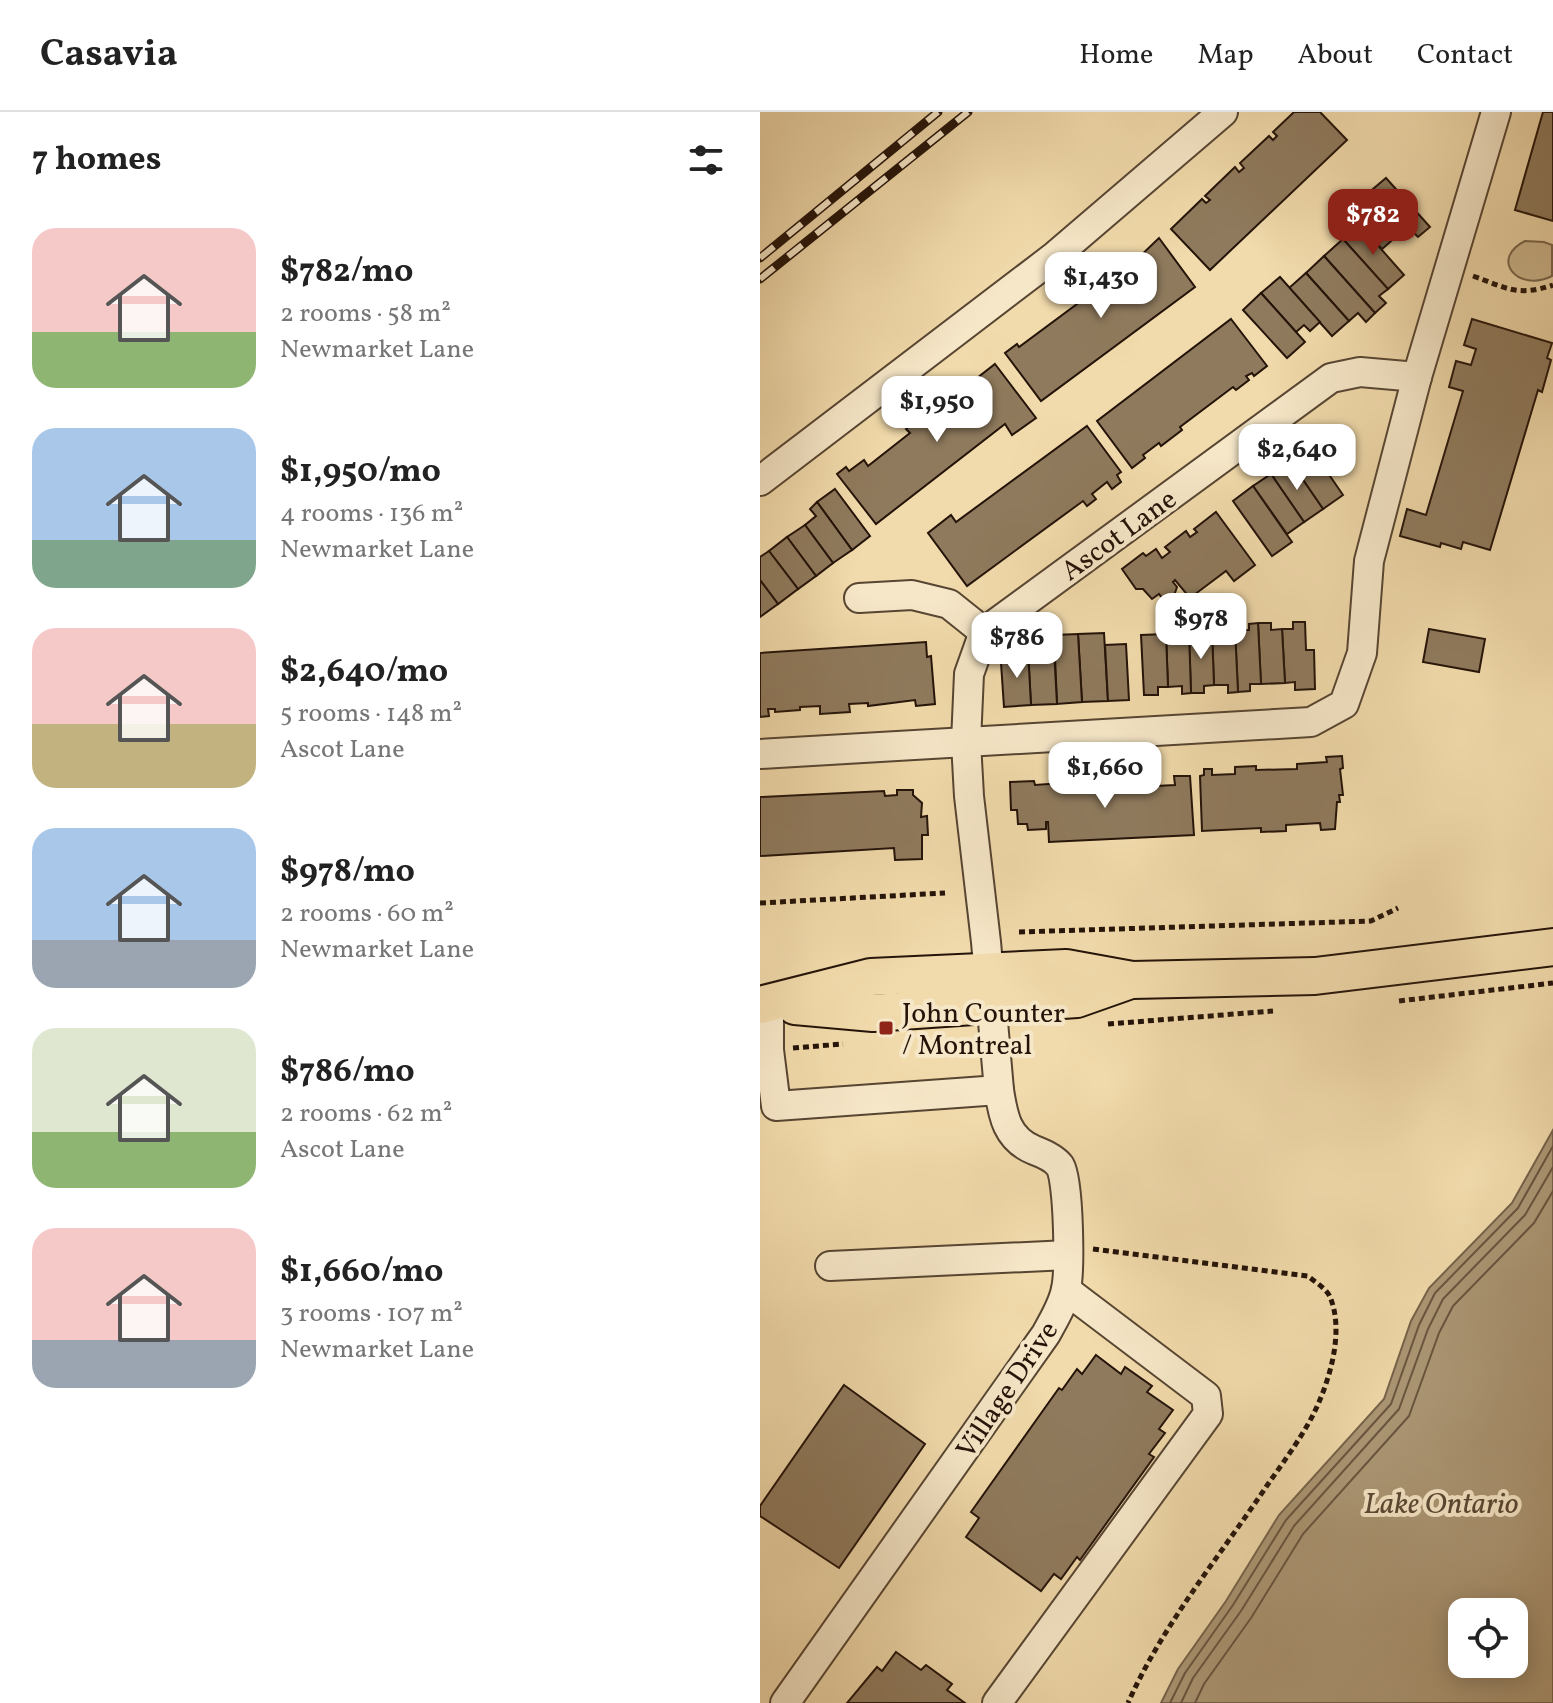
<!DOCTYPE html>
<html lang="en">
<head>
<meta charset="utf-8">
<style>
	body { margin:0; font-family:Vollkorn,serif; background:#f6f6f6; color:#222; height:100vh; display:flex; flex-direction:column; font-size:30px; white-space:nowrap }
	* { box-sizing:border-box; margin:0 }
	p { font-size:26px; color:#767676 }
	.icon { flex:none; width:44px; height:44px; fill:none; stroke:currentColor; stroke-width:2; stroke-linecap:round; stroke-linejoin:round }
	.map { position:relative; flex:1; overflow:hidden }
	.sheet { display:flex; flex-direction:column; background:#fff; width:760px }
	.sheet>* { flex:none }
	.fabs { position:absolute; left:688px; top:1486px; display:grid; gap:16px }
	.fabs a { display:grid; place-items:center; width:80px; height:80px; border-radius:16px; background:#fff; box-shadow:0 4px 20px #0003; font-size:40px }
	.price { position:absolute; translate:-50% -68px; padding:0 18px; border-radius:16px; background:#fff; color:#222; font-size:26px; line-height:52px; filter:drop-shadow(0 2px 4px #0008) }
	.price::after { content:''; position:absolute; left:50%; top:48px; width:24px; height:18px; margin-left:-12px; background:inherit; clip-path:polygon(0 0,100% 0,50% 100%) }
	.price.selected { background:#8f2418; color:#fff }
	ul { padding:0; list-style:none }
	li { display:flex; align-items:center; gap:24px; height:200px; padding:0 32px }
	li span { display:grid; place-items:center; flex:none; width:224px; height:160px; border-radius:24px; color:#555 }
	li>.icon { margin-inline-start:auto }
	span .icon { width:96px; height:96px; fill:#fffc; stroke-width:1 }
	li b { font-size:34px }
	h2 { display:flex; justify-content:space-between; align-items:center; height:96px; padding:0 32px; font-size:34px }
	header { display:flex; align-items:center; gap:48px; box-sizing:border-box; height:112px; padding:0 40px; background:#fff; border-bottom:2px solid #e0e0e0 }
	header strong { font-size:38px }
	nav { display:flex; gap:44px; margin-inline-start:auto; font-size:28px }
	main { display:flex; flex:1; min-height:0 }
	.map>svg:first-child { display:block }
</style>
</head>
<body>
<header>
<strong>Casavia</strong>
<nav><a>Home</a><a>Map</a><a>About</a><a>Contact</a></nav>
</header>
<main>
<section class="sheet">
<h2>7 homes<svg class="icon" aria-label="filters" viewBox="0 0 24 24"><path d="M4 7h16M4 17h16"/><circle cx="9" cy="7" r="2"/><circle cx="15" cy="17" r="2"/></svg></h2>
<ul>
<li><span style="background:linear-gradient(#f6c9c9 65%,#8fb573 0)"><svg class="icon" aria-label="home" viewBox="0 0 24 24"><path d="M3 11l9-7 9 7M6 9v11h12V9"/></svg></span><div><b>$782/mo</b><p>2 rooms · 58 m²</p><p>Newmarket Lane</p></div></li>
<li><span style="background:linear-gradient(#a9c7e8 70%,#7fa58c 0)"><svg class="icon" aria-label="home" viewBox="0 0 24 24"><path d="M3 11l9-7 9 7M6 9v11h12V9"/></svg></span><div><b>$1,950/mo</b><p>4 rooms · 136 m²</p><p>Newmarket Lane</p></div></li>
<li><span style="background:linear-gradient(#f6c9c9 60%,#c2b280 0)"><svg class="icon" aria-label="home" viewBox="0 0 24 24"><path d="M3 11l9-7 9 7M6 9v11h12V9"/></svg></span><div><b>$2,640/mo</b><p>5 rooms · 148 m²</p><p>Ascot Lane</p></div></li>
<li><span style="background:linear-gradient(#a9c7e8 70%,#9aa5b1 0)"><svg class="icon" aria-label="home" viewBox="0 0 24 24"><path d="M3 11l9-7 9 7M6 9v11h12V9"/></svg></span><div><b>$978/mo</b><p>2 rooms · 60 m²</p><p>Newmarket Lane</p></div></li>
<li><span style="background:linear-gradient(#dfe7d0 65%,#8fb573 0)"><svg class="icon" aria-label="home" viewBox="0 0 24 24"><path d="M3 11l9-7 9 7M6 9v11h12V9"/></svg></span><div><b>$786/mo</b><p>2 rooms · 62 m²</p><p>Ascot Lane</p></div></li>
<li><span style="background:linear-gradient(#f6c9c9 70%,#9aa5b1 0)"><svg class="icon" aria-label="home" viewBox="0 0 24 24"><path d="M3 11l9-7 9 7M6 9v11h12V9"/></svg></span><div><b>$1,660/mo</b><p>3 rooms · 107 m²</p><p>Newmarket Lane</p></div></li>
</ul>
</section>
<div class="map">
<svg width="793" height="1591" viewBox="0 0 793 1591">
	<rect width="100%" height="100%" fill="#f1daab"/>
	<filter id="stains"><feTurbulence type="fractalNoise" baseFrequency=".0025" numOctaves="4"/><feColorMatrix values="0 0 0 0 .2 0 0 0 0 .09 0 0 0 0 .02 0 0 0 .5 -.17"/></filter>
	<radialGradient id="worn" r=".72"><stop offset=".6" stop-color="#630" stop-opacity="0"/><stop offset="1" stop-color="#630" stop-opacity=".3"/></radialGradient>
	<path fill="#ceb88f" stroke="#79664c" stroke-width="2" d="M765 129 784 130 792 133V164C758 181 729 147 765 129Z"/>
	<path fill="#ab9674" stroke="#756249" stroke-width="2" fill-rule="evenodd" d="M793 1018V1591H401L418 1557 466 1489 519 1403 624 1287 651 1209 669 1176 752 1091ZM702 1500H754V1552H702Z"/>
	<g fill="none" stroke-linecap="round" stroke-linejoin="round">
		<g stroke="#68543e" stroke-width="2">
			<polyline points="410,1591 425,1561 473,1493 526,1408 631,1292 659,1213 675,1181 758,1096 793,1034"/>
			<polyline points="421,1591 433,1566 481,1499 534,1414 639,1297 668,1217 683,1187 765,1103 793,1055"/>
			<polyline points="435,1591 444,1572 491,1506 543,1422 649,1304 679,1221 693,1194 774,1111 793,1079"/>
		</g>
	</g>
	<g fill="#8f7a5d" stroke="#241309" stroke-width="2">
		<polygon points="534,0 560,0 587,28 450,158 411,117 442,87 446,91 450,88 445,84 475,55 479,60 484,56 480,51 509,24 513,28 517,24 513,20"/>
		<polygon points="783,0 793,0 793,109 755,98"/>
		<polygon points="626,66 670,115 658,125 651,118 645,124 607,82"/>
		<polygon points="607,82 645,124 642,127 638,123 622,137 588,100"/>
		<polygon points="599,112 644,163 628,177 583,127"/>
		<polygon points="399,126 435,175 281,289 245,241 257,232 259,235 321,189 319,186 334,175 336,178 350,167 348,164 370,148 373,151"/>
		<polygon points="583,127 628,177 619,184 626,191 615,201 564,144"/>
		<polygon points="564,144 615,201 606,210 598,201 589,209 546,161"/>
		<polygon points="546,161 589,209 572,224 529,176"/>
		<polygon points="520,165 560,210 550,219 544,213 536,220 501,181"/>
		<polygon points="501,181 545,230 527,246 483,198"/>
		<polygon points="471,207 507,254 494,264 492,261 486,264 489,268 476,278 473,275 420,315 422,318 401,334 399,331 383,343 385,346 372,356 337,309"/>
		<polygon points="712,207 792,231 787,246 791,248 782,280 778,278 730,438 703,430 701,437 681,431 680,435 640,424 647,397 666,403 703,279 689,275 696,249 711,253 716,237 704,233"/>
		<polygon points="235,252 276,306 252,323 245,312 116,412 77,362 86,355 89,359 104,348 108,354 150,321 146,317 168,299 172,304 181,297 184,302 189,298 186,294 209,276 212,280 217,276 212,270"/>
		<polygon points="327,314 361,360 357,363 361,370 352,377 347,370 332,382 336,387 327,394 323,389 207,474 168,421 191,403 196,410"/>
		<polygon points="550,335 583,383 563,397 530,349"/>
		<polygon points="530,349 563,397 544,410 511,362"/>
		<polygon points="511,362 544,410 527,422 493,374"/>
		<polygon points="493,374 532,430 512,444 473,389"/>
		<polygon points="75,377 110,424 92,438 57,390"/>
		<polygon points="57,390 92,438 73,451 45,413 56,404 50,397"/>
		<polygon points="456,400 495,453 474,469 466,459 430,486 415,468 413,470 417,475 415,481 408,486 402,486 399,482 392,487 383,477 376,477 362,457 383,441 386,444 396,437 402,446 410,440 405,435 426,419 430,425 437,420 434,417"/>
		<polygon points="45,413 73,451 56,464 27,425"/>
		<polygon points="27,425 56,464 38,477 9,439"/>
		<polygon points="9,439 38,477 18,492 0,468 0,445"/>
		<polygon points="0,468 18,492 0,505"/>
		<polygon points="533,510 545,510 546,538 554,538 555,577 535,578 535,570 525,571 522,517 533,517"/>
		<polygon points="498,511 511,511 511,518 522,517 525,571 501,572"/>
		<polygon points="498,511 501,572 490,572 490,579 478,580 475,518 489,518 489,512"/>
		<polygon points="669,517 725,527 719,560 663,550"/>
		<polygon points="475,518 478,580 468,581 468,573 454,573 452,519"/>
		<polygon points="452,519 454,573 444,574 444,581 431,581 429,520"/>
		<polygon points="429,520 431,581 422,582 422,574 408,575 406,522"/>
		<polygon points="344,521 348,589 322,590 318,522"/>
		<polygon points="318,522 322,590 297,592 294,523"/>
		<polygon points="406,522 408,575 398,575 398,583 384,583 381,523"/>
		<polygon points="166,530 167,545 171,544 175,592 156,594 155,588 108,594 108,591 89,592 90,600 60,602 60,594 40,595 40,598 15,600 15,597 8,597 9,604 0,605 0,541"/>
		<polygon points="366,532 369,588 348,589 345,533"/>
		<polygon points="294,537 297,592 271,593 268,538"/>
		<polygon points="268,538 271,593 244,595 241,551 252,550 251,539"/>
		<polygon points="582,644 583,656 580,657 583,683 579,683 580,690 577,690 575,717 561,718 560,711 526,713 526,719 501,720 501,716 442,719 440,664 444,663 444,657 452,657 452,663 475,662 475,655 496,654 496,658 537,657 537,652 567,650 566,645"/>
		<polygon points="414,664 430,664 434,723 289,730 288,710 286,710 286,717 268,718 267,712 258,712 257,698 251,698 250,670 274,669 275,673 302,671 303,679 322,678 321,671 337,670 337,678 379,676 379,668 395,668 396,674 415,673"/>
		<polygon points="137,678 153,678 153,683 162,691 161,705 167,704 168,723 162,723 162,747 135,748 134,736 0,744 0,685 124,679 125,684 137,683"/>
		<polygon points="336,1243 361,1262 365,1255 392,1274 387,1280 413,1298 399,1317 405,1321 389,1342 394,1345 320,1448 317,1445 301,1467 294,1462 281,1479 206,1425 219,1406 211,1400 299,1276 302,1278 317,1257 322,1262"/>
		<polygon points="84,1273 165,1332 79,1456 0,1404 0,1394"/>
		<polygon points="136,1540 161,1558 166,1553 192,1572 187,1578 205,1591 87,1591 117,1555 122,1559"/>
	</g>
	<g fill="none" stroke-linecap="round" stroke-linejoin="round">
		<g stroke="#574532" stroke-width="32">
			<g id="minor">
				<polyline points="0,369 295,144 463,0"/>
				<polyline points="99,486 152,483 189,492 224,520"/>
				<polyline points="0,642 551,610 584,592 602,541 609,449 657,265 736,0"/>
				<polyline points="9,892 9,938 16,994 239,978"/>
				<polyline points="70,1154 308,1143"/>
				<path d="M25 1591 286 1222C294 1207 303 1193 306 1177 310 1159 309 1069 300 1054 295 1047 282 1041 274 1038 247 1027 243 1004 239 978L226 830 209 684 206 630 209 562 224 520 571 266 600 260 657 265"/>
				<polyline points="237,1591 448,1302 446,1284 306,1178"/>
			</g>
		</g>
		<g stroke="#241309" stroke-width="40">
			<g id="major">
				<polyline points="0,893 111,865 306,856 372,868 555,864 793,835"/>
				<polyline points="35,894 113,901 317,887 368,869"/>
			</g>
		</g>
		<g stroke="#241309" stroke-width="5" stroke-dasharray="6 4" stroke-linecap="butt">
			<path d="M713 164C747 176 757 185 793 173"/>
			<polyline points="0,791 185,781"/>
			<polyline points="259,820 611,809 638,796"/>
			<polyline points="639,889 793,871"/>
			<polyline points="348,912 513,899"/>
			<polyline points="33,936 83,932"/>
			<path d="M333 1137 548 1164C555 1170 567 1177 570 1185 585 1220 569 1271 553 1303 540 1328 522 1352 506 1375 459 1445 402 1514 368 1591"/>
		</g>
		<use href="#minor" stroke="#f6e7c8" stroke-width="28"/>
		<use href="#major" stroke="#f1daab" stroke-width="36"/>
		<g stroke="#241309" stroke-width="9">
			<g id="rail">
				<polyline points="0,146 178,0"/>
				<polyline points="0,167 208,0"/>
			</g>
		</g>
		<use href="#rail" stroke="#f6e7c8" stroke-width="6" stroke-dasharray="18" stroke-linecap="butt"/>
	</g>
	<rect fill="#8f2418" stroke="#f6e7c8" stroke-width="3" x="118" y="908" width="16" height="16" rx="4"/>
	<g text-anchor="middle" stroke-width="8" stroke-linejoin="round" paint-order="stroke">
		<g font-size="28" fill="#241309" stroke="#f6e7c8">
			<text transform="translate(358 422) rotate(-36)" y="10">Ascot Lane</text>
			<text transform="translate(246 1277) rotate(-56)" y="10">Village Drive</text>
		</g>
		<g font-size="28" fill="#241309" stroke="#f6e7c8" text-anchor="start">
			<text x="142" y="910">John Counter<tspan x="142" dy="32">/ Montreal</tspan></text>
		</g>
		<g font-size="30" font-style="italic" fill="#5a4734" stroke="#f6e7c8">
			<text x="681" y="1401">Lake Ontario</text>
		</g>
	</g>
	<rect width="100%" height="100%" filter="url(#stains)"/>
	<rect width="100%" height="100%" fill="url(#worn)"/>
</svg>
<div class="fabs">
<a><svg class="icon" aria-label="locate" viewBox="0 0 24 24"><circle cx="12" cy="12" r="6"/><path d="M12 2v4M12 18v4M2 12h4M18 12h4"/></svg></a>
</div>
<b class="price selected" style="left:613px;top:145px">$782</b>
<b class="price" style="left:341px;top:208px">$1,430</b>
<b class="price" style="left:177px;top:332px">$1,950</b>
<b class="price" style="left:537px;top:380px">$2,640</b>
<b class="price" style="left:441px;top:549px">$978</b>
<b class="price" style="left:257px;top:568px">$786</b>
<b class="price" style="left:345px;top:698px">$1,660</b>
</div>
</main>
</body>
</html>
